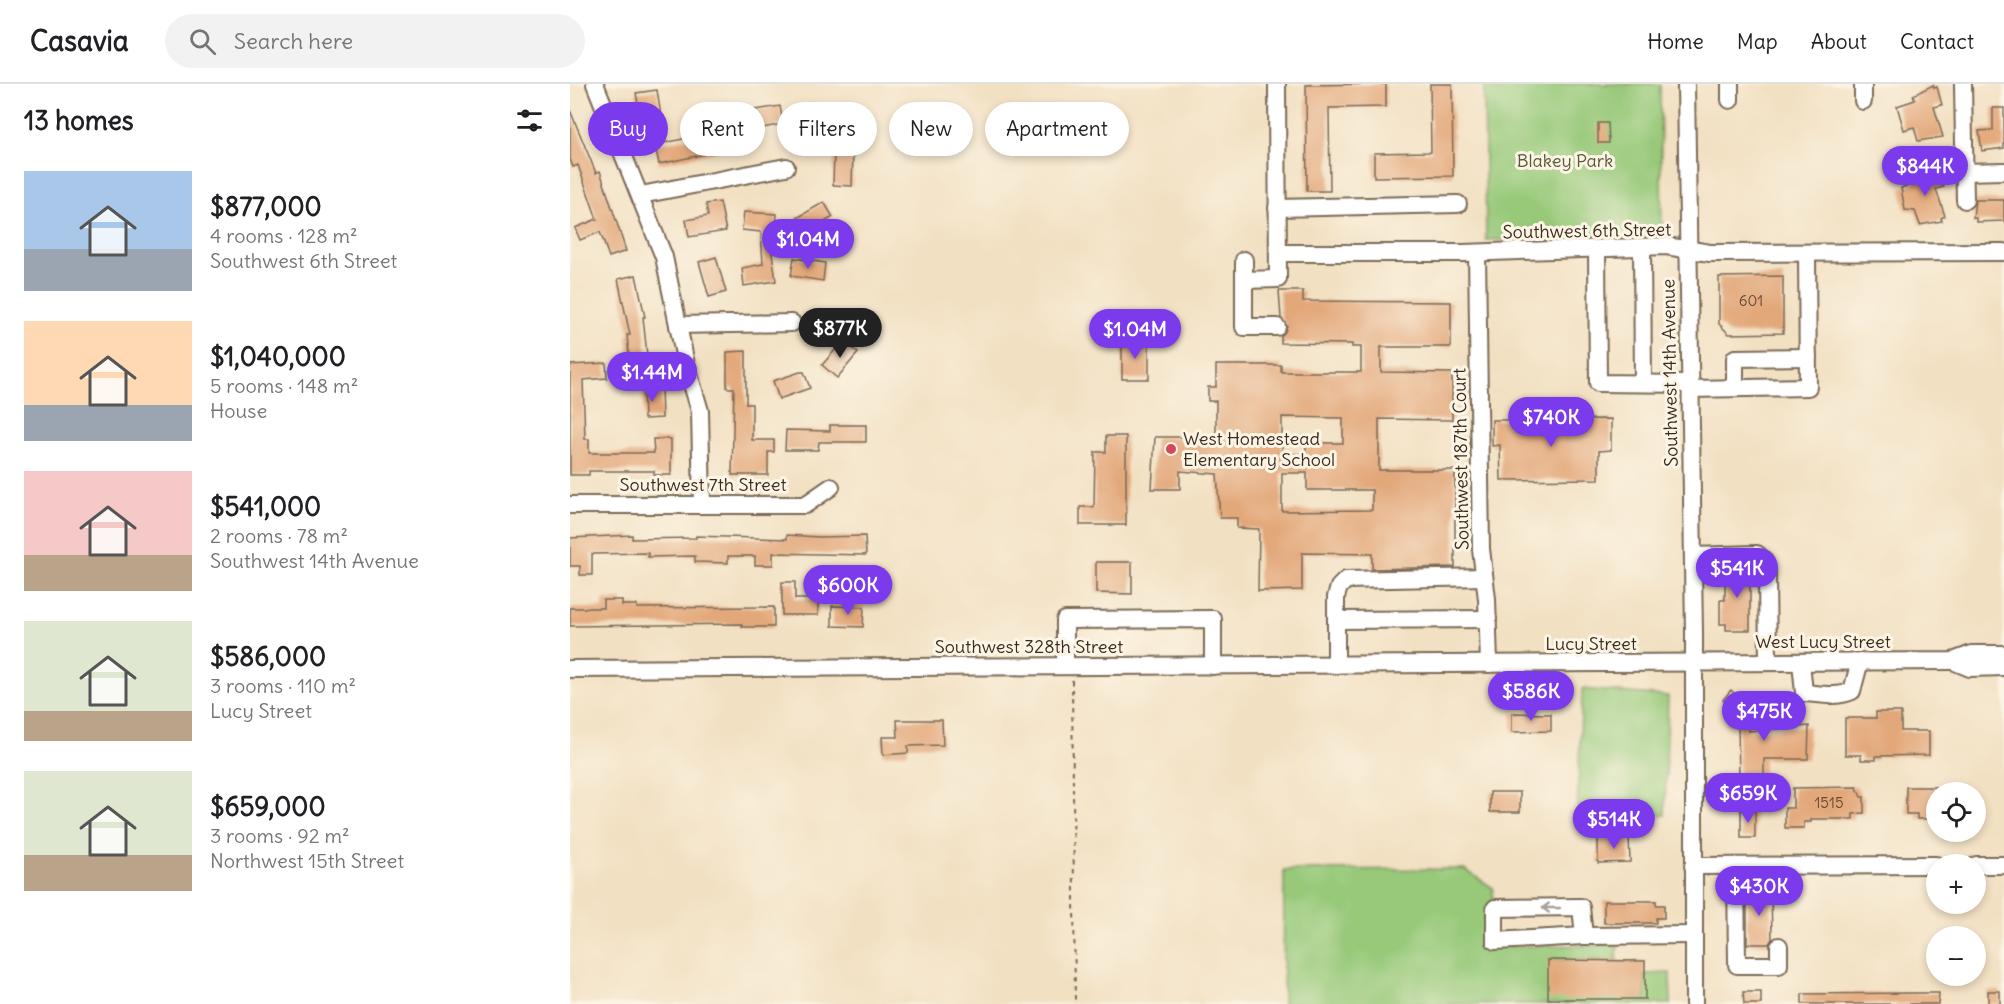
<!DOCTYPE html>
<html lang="en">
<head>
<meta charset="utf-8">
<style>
	body { margin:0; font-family:Delius,sans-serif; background:#f2f2f2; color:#202124; height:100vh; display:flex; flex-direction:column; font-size:22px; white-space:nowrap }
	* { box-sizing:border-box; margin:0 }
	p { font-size:20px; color:#757577 }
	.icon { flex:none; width:33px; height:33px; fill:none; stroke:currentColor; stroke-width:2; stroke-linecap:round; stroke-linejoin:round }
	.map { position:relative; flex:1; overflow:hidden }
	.details { display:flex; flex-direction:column; background:#fff; width:570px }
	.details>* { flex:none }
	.guide { position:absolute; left:18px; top:18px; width:570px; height:54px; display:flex; gap:12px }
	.fabs { position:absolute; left:1356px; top:698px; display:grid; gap:12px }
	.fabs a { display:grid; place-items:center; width:60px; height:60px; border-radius:50%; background:#fff; box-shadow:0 3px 9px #0003; font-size:30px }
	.price { position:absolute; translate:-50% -51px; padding:0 14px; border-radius:21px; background:#7c3aed; color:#fff; font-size:20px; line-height:39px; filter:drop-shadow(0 2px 3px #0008) }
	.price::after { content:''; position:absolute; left:50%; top:36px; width:18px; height:14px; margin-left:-9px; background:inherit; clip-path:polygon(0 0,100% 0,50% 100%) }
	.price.active { background:#222; color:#fff }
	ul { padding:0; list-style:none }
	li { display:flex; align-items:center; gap:18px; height:150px; padding:0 24px }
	li span { display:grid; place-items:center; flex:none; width:168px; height:120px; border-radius:0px; color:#555 }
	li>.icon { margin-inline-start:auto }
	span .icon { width:72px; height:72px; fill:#fffc; stroke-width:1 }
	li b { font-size:26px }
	h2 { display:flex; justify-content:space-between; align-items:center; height:72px; padding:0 24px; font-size:26px }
	.chip { padding:0 21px; border-radius:27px; background:#fff; box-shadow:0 3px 9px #0003; font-size:21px; line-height:54px }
	.chip.active { background:#7c3aed; color:#fff }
	header { display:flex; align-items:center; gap:36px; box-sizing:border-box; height:84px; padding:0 30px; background:#fff; border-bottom:2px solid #e0e0e0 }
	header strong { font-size:28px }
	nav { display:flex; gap:33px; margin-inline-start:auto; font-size:21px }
	.search { width:420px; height:54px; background:#f2f2f2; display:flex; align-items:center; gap:15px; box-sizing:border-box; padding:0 21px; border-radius:33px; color:#757577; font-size:22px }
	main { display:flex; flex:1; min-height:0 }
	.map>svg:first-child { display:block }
</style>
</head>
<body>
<header>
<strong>Casavia</strong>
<div class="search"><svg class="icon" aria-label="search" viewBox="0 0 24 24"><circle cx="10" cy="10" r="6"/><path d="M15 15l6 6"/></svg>Search here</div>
<nav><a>Home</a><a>Map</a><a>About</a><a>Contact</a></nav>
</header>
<main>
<section class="details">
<h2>13 homes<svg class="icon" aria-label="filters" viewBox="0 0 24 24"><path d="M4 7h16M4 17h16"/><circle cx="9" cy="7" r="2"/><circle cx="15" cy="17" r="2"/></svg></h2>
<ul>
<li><span style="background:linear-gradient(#a9c7e8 65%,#9aa5b1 0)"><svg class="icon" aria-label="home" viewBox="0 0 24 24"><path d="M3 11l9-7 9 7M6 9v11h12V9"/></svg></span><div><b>$877,000</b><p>4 rooms · 128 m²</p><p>Southwest 6th Street</p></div></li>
<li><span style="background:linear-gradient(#ffd9b3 70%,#9aa5b1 0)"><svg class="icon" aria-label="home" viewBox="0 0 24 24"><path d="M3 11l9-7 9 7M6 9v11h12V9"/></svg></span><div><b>$1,040,000</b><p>5 rooms · 148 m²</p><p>House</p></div></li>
<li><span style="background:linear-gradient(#f6c9c9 70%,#b9a48a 0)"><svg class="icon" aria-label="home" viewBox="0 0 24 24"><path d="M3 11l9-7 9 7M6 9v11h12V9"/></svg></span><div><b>$541,000</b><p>2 rooms · 78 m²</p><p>Southwest 14th Avenue</p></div></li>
<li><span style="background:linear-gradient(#dfe7d0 75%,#b9a48a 0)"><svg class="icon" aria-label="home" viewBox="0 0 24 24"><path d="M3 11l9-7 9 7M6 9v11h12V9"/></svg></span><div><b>$586,000</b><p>3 rooms · 110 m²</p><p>Lucy Street</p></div></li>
<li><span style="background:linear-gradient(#dfe7d0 70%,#b9a48a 0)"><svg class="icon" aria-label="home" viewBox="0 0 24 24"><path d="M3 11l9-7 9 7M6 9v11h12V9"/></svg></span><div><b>$659,000</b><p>3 rooms · 92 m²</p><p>Northwest 15th Street</p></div></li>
</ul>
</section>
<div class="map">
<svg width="1434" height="920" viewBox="0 0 1434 920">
	<rect width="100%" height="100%" fill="#fcf5e5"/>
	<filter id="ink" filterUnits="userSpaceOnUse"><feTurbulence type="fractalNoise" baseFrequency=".0167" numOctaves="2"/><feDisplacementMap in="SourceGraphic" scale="12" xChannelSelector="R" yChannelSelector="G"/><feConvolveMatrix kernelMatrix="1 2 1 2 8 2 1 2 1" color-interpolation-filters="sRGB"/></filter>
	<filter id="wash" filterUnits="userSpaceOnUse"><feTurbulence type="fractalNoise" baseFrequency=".008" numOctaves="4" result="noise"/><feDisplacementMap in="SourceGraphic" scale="24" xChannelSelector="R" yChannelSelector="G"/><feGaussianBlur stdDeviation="1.35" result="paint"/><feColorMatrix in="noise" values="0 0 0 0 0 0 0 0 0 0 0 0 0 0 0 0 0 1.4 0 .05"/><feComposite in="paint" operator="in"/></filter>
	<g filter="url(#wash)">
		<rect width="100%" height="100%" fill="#f2e0c2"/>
		<g fill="#97c979" stroke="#697a4c" stroke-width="1.5">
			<polygon points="914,0 1090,0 1092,154 916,156"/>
			<polygon points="1012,605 1098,612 1095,731 1007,731"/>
			<polygon points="894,785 923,804 922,862 1048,861 1047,876 979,876 1075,915 1075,890 1100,889 1101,920 713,920 714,786"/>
		</g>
		<g id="blocks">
			<g fill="#e3a87a" fill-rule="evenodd">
				<polygon points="816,0 816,23 759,24 760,107 737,107 736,1"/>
				<polygon points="860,0 882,0 883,92 804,93 804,69 861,68"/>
				<polygon points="1363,1 1364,4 1367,3 1372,21 1364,23 1373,53 1348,57 1344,43 1334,46 1327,22 1345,16 1343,11"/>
				<polygon points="87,6 92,38 72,41 66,9"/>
				<polygon points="210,22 213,40 182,46 178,27"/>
				<polygon points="241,23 268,40 259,56 232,39"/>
				<polygon points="1423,24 1434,24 1434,64 1412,67 1409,47 1423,46"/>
				<polygon points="0,26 26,89 30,87 56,167 39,173 30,148 10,156 5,144 27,135 8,81 3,83 0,75"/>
				<polygon points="1028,39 1038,39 1039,59 1028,59"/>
				<polygon points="168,43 173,62 89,80 85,61"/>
				<polygon points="264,68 283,68 282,102 263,101"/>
				<polygon points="1364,83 1365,86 1368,85 1374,103 1366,105 1375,132 1371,134 1372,137 1350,141 1345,127 1335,126 1331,104 1345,99 1343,94"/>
				<polygon points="1405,116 1434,116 1434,137 1406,138 1406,134 1403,134"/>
				<polygon points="150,118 156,147 119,153 116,136 138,132 136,120"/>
				<polygon points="254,118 263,133 236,149 227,134"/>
				<polygon points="174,128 207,130 206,149 199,148 206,197 174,202 172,184 193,180 191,148 172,146"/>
				<polygon points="146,173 156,208 139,213 129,178"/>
				<polygon points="224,174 255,179 253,197 221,192"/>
				<polygon points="66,191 75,233 73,233 78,281 60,283 57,251 60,251 48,195"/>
				<polygon points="1213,192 1213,249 1159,250 1149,240 1149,193"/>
				<path d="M709 207H733V217L881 218V263H811V288L882 289V336L809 335V386H885V483L802 485V470L732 469V506L688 507 689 445 667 444V434H650L647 390 610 387V405H582L585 353H646V317H638V303H646V281H711V288H791V263H782V260L711 259V252L717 242 711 234ZM712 333 773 334V359H736V370H712ZM712 389H737V406H802V426L712 427Z"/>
				<polygon points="273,257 288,269 267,294 252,281"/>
				<rect x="552" y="257" width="27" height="38"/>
				<polygon points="176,267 176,320 182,320 182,356 204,356 204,368 198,368 198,391 162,391 164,304 157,304 157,268"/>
				<polygon points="36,279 37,294 13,296 15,355 19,355 19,369 84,369 83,355 101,355 101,391 84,391 84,387 19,387 19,391 0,391 0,281"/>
				<polygon points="230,288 234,288 240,304 209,315 203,297"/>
				<polygon points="73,303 91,303 92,334 74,335"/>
				<polygon points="1041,335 1041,366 1029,367 1029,395 931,396 930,361 922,362 922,336"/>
				<polygon points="260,341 296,341 296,358 249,358 248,366 215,366 216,346 260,347"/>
				<polygon points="536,352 556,352 556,441 510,441 510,423 524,423 525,368 536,368"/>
				<polygon points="62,451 62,455 126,454 126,452 217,455 217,451 249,453 295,452 296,471 203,469 203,481 185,481 185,472 158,472 158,479 125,478 125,472 78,473 78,469 22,470 22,491 10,491 10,482 0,482 0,454"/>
				<polygon points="526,478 562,478 562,510 526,509"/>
				<polygon points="1180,481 1180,546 1156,546 1156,540 1150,540 1150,516 1155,516 1155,482"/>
				<polygon points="212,498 225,498 225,515 248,515 248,531 212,531"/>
				<polygon points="33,516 52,516 52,521 67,521 67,524 204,523 204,543 172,543 172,540 0,542 0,524 33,524"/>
				<polygon points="262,522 294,523 293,543 262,542"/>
				<polygon points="1161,606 1173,619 1178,619 1179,647 1239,642 1238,675 1194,675 1194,697 1169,697 1168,640 1158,640 1159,621 1153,616"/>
				<polygon points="1306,628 1331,628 1331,647 1359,647 1359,671 1306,672 1306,676 1291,676 1291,671 1275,671 1275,634 1306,634"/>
				<polygon points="942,629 981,630 981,647 942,648"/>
				<polygon points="327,636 372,636 373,661 338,662 338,669 313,671 312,653 328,653"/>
				<polygon points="1287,703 1291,713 1294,713 1294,729 1283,730 1283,735 1241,735 1241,738 1234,738 1234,744 1215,744 1215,724 1223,724 1223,704"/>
				<polygon points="1336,703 1366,703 1366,735 1347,735 1347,730 1336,730"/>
				<rect x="920" y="708" width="30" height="20"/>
				<rect x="1171" y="726" width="14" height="28"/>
				<polygon points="1059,753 1060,778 1028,779 1028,754"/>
				<polygon points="1201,806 1202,855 1199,860 1177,860 1177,807"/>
				<polygon points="1034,817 1086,817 1086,821 1094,821 1094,834 1086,834 1086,839 1034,839"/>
				<polygon points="978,876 1075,877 1075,915 978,915"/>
				<rect x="1418" y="907" width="12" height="13"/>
				<polygon points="1173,908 1191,908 1191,920 1174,920"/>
				<polygon points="1343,909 1369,909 1368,920 1232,920 1232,910"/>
			</g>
		</g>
	</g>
	<g filter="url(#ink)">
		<use href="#blocks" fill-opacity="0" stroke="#7b6a57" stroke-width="1.5"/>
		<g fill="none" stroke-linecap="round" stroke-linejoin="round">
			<g stroke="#7b6a57" stroke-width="20">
				<g id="minor">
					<polyline points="25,0 94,173 116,280 130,327 132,421"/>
					<polyline points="1116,0 1124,549 1124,920"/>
					<polyline points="1160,0 1160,16"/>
					<polyline points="1293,0 1293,17"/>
					<polyline points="1393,0 1395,116"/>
					<polyline points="1394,88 1434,87"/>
					<polyline points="71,111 216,83"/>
					<polyline points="707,124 888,120"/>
					<polyline points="1072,163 1073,299"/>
					<polyline points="1027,165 1028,299 1120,300"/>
					<polyline points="708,169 893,169 1096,162 1140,169 1434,168"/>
					<polyline points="907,169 911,465 917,515 919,580"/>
					<polyline points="674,176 674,243 707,243"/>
					<polyline points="674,196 708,195 707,0"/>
					<polyline points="108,241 222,239"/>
					<polyline points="1165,304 1165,274 1238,273"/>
					<polyline points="1120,305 1238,303 1237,169"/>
					<polyline points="0,421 235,421 261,403"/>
					<path d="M1123 472 1187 470C1195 476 1197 482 1197 492L1198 578"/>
					<polyline points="766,536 918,535"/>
					<polyline points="1383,577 1400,584 1434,583"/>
					<path d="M1231 578 1234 609C1250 610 1267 614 1282 607L1290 577"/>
					<polyline points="766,581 766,513 769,503 776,496 914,493"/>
					<polyline points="495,582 495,536 643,535 643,582"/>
					<polyline points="0,585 1383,577 1402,570 1434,570"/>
					<polyline points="1406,781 1434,781"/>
					<polyline points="1123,782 1366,781"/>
					<polyline points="1166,782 1167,881 1209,881 1209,862"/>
					<polyline points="1014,852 1011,823 925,824 925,857 1014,852 1124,851"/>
				</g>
			</g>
			<polyline stroke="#7b6a57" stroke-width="2" stroke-dasharray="4.5 4.5" stroke-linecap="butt" points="502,596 505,920"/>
			<use href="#minor" stroke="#fff" stroke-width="16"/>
		</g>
		<defs><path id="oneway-shaft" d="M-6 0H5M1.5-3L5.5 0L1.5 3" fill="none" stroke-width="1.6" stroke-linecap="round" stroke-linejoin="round" transform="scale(1.5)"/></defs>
		<use stroke="#a79f9a" href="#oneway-shaft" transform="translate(981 824) rotate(180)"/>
	</g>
	<circle fill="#d1495b" stroke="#fcf5e5" stroke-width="2" cx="601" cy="365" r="6"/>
	<g text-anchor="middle" stroke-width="6" stroke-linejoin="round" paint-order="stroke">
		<g font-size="15" fill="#654a35">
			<text x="1181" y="222">601</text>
			<text x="1259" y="724">1515</text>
		</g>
		<g font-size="18" fill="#575a39" stroke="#fcf5e5">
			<text x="995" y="83">Blakey Park</text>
		</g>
		<g font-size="18" fill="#3b2a1e" stroke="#fcf5e5">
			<text transform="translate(1017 147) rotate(-1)" y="6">Southwest 6th Street</text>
			<text transform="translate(1100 289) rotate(-91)" y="6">Southwest 14th Avenue</text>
			<text transform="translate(891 375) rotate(-91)" y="6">Southwest 187th Court</text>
			<text x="133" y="407">Southwest 7th Street</text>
			<text x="1253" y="564">West Lucy Street</text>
			<text x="1021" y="566">Lucy Street</text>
			<text x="459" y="569">Southwest 328th Street</text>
		</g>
		<g font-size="18" fill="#3b2a1e" stroke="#fcf5e5" text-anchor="start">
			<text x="613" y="361">West Homestead<tspan x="613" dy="21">Elementary School</tspan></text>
		</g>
	</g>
</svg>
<div class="fabs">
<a><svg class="icon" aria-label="locate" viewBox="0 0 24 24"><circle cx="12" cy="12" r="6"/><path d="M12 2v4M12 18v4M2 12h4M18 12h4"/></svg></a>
<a>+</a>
<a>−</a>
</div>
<b class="price" style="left:1355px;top:113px">$844K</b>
<b class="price" style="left:238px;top:186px">$1.04M</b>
<b class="price active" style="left:270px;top:275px">$877K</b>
<b class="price" style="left:565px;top:276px">$1.04M</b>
<b class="price" style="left:82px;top:319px">$1.44M</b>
<b class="price" style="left:981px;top:364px">$740K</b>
<b class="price" style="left:1167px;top:515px">$541K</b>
<b class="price" style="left:278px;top:532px">$600K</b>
<b class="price" style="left:961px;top:638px">$586K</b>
<b class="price" style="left:1194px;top:658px">$475K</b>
<b class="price" style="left:1178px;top:740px">$659K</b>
<b class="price" style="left:1044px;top:766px">$514K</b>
<b class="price" style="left:1189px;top:833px">$430K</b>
<div class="guide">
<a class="chip active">Buy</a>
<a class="chip">Rent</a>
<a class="chip">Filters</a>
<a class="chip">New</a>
<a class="chip">Apartment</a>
</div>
</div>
</main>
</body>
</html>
